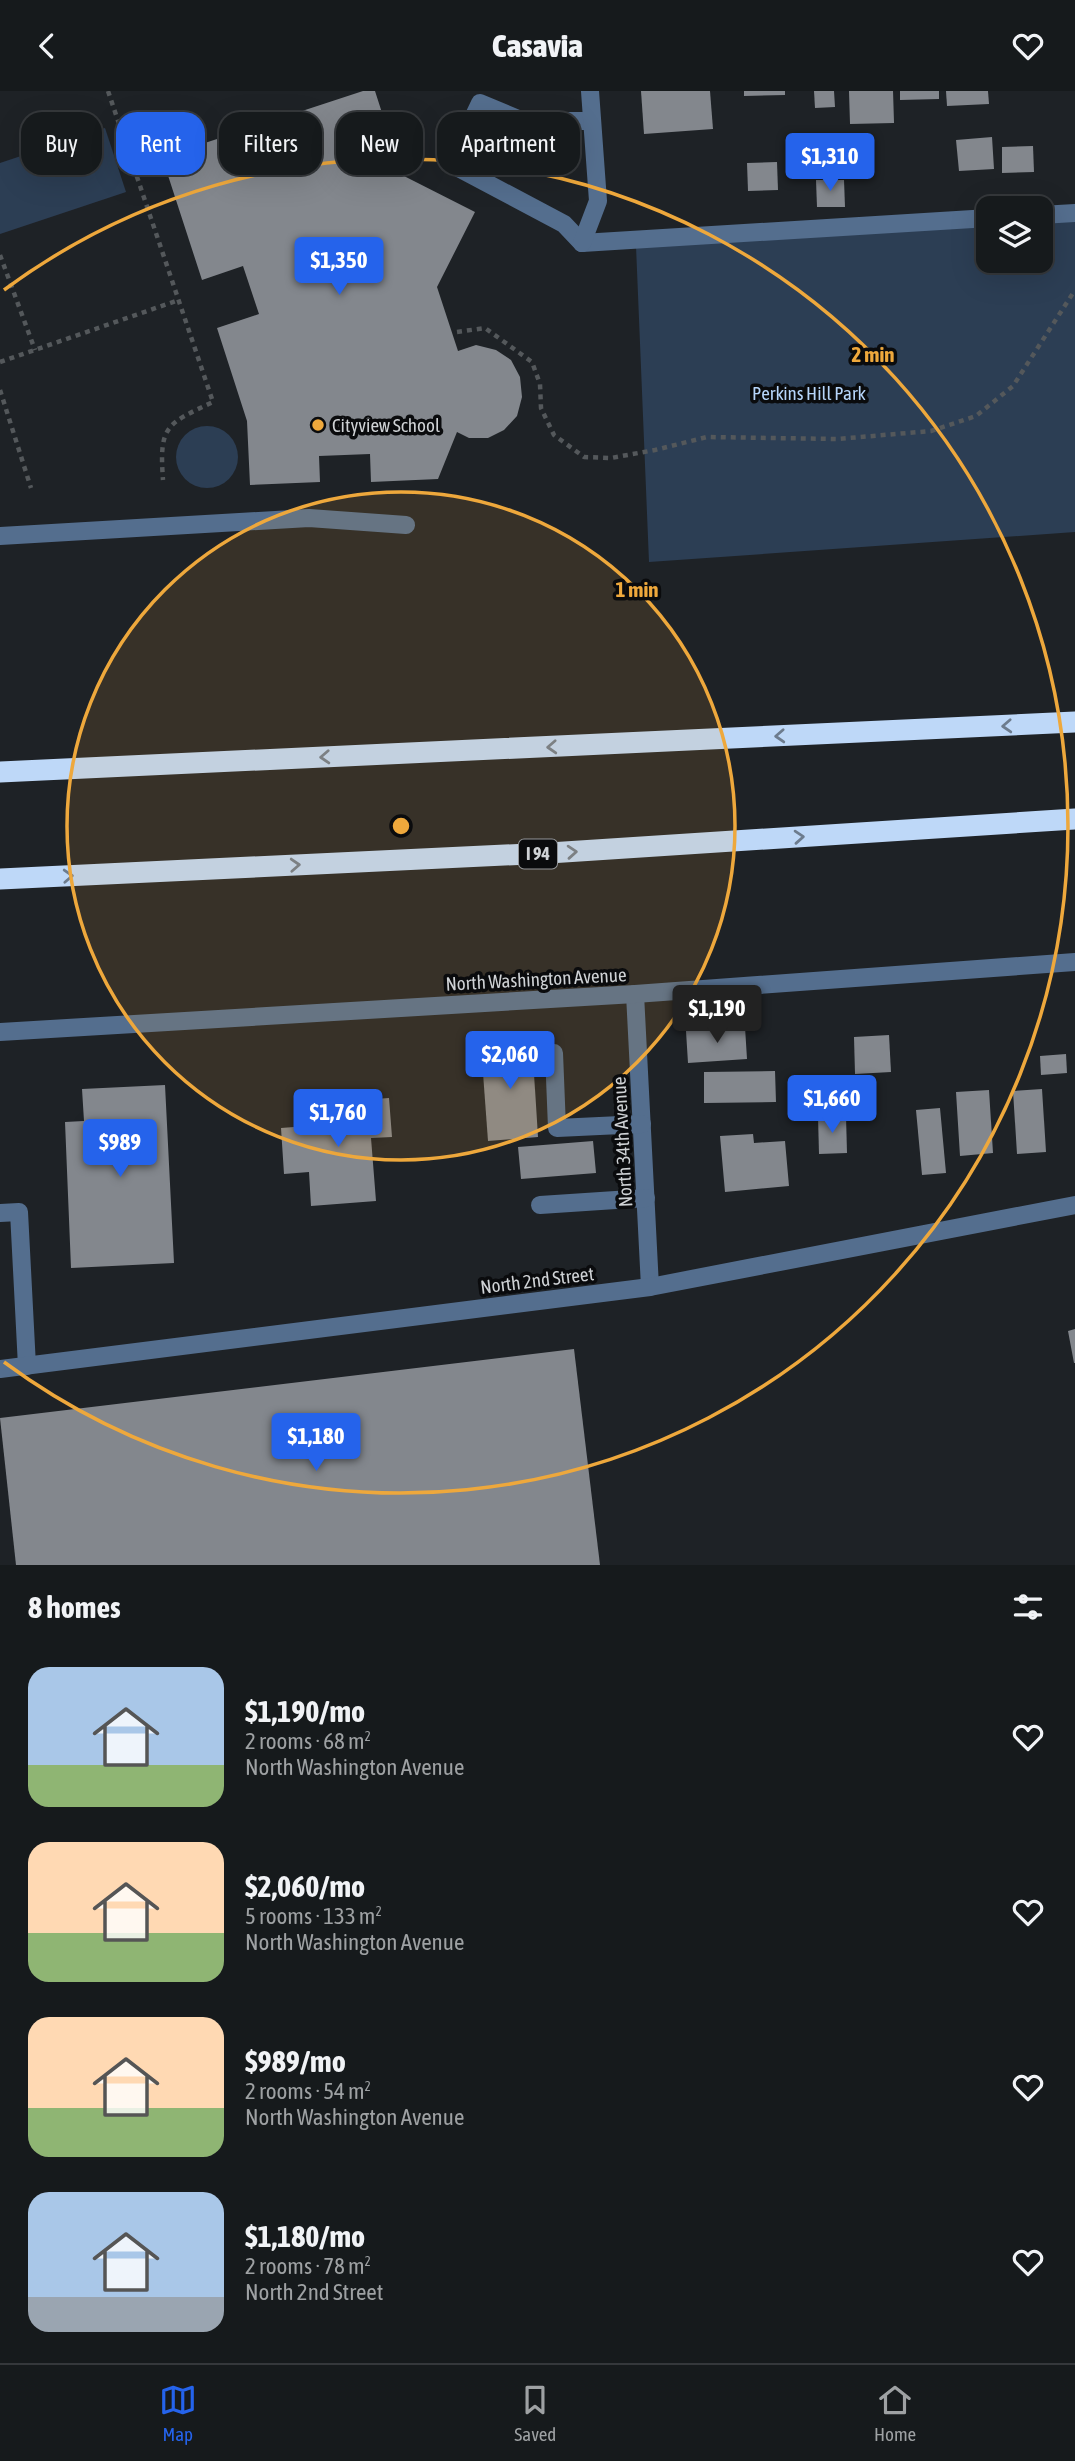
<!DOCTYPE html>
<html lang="en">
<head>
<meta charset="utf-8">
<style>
	body { margin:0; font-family:"Asap Condensed",sans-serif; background:#1f2325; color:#f1f3f6; height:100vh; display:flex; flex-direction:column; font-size:26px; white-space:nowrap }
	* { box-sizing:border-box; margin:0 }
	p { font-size:23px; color:#9ea1a3 }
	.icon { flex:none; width:38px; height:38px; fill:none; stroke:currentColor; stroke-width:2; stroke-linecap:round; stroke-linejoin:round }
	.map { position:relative; height:1474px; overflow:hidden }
	.sheet { display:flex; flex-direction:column; background:#161a1c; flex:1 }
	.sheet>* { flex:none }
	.top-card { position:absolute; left:21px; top:21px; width:700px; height:63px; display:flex; gap:14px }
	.tools { position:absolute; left:976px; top:105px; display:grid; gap:14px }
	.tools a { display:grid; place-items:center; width:77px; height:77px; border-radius:14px; background:#161a1c; box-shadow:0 7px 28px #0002,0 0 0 2px #35383b; font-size:35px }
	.price { position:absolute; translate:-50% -60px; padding:0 16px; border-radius:7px; background:#2563eb; color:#fff; font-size:23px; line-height:46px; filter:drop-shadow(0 2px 4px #0008) }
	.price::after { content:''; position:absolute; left:50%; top:42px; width:21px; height:16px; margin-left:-10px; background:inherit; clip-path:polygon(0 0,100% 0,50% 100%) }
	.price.current { background:#222; color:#fff }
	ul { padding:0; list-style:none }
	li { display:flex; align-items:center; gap:21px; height:175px; padding:0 28px }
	li span { display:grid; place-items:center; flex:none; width:196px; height:140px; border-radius:21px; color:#555 }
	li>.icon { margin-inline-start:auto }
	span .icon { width:84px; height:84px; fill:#fffc; stroke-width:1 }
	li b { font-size:30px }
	h2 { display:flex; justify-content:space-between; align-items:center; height:84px; padding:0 28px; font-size:30px }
	.chip { padding:0 24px; border-radius:21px; background:#161a1c; box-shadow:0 7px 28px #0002,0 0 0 2px #35383b; font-size:24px; line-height:63px }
	.chip.current { background:#2563eb; color:#fff }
	header { display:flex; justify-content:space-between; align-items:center; height:91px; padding:0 28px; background:#161a1c; font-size:32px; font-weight:800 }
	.tab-bar { display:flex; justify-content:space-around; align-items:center; height:98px; border-top:2px solid #35383b; background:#161a1c; font-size:19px; color:#9ea1a3 }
	.tab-bar a { display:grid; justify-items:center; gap:4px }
	.tab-bar .current { color:#2563eb }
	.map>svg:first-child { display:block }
</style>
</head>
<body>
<header><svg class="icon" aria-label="back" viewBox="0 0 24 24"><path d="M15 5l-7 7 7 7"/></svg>Casavia<svg class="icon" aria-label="heart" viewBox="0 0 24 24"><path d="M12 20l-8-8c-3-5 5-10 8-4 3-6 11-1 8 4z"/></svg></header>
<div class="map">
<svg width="1075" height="1474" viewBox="0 0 1075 1474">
	<rect width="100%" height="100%" fill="#1e2226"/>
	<g fill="#2c3e54">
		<polygon points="105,37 126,101 0,143 0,72"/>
		<polygon points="1075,130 1075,441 649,471 636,155 989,135 989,170 1041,170 1041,132"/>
		<circle cx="207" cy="366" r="31"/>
	</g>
	<g fill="#83878d">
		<polygon points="363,0 375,0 402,84 475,121 437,196 458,260 476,254 496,259 511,269 520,286 522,306 517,325 504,339 488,347 469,347 457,341 438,388 371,391 370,363 319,365 320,391 250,394 247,330 217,237 259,223 243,175 202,189 162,66"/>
		<polygon points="641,0 710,0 713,38 644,43"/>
		<polygon points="744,0 785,0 785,4 744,5"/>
		<polygon points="814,0 834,0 835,16 815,17"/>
		<polygon points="849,0 893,0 894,32 850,33"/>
		<polygon points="900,0 939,0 939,8 900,9"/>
		<polygon points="946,0 988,0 989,13 947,15"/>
		<polygon points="992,46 994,78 959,80 956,49"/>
		<polygon points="1033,55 1034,81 1002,82 1002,56"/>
		<polygon points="777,71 778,99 748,100 747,72"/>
		<polygon points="816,89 844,89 845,116 817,116"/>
		<polygon points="745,936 747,968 688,972 686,940"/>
		<polygon points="889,944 891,981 855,983 854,946"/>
		<polygon points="532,951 538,1046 488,1050 481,955"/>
		<polygon points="1066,963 1067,982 1041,984 1040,965"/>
		<polygon points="775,980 776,1011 704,1012 704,981"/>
		<polygon points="165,994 174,1172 71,1177 65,1031 84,1030 82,998"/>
		<polygon points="1042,998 1046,1061 1017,1063 1013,1000"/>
		<polygon points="989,999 993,1062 960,1065 956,1001"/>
		<polygon points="389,1007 392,1046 371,1047 376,1110 311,1115 309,1081 284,1083 281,1037 307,1035 305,1013"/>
		<polygon points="940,1017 946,1082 922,1084 916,1019"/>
		<polygon points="818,1025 846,1025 847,1062 819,1063"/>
		<polygon points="753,1043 754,1052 785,1050 789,1095 725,1101 720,1045"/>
		<polygon points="593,1050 596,1082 521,1088 518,1056"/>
		<polygon points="1075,1238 1075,1272 1074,1272 1068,1240"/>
		<polygon points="574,1258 600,1474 16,1474 0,1327"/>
	</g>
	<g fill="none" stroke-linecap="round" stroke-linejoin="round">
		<g stroke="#54585b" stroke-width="4.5" stroke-dasharray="5 5" stroke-linecap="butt">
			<path d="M108 0 213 311C166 333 159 335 163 389"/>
			<polyline points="0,164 35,259"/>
			<polyline points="457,241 485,237 532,271 540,293 541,317 554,344 584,366 611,367 655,359 707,346 837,348 931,340 976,325 1013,295 1075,199"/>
			<polyline points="0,271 179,209"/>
			<polyline points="0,299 31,397"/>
		</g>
		<g stroke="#546e8e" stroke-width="18">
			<polyline points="1041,124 1075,122"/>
			<polyline points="582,152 989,127"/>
			<polyline points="582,152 564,133 451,73 480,12 523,30 592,30"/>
			<polyline points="582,152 598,110 590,0"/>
			<polyline points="0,445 309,427 406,434"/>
			<polyline points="635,903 650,1196"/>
			<polyline points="0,941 635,903 1075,871"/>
			<polyline points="554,962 557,1037 642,1033"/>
			<polyline points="540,1114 646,1107"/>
			<polyline points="0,1122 19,1121 27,1275"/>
			<polyline points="0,1278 650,1196 1075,1114"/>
		</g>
		<g stroke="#bed8f8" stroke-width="21">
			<polyline points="0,681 1075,631"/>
			<polyline points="0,788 549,762 1075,728"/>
		</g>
	</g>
	<defs><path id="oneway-chevron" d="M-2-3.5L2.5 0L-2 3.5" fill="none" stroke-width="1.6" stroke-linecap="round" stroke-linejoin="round" transform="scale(1.75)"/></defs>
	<g stroke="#6d7c8e">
		<use href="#oneway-chevron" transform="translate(1007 635) rotate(177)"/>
		<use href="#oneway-chevron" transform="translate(780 645) rotate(177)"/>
		<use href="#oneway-chevron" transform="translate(552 656) rotate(177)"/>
		<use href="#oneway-chevron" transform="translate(325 666) rotate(177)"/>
		<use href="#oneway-chevron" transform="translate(799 746) rotate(-4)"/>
		<use href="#oneway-chevron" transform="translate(572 761) rotate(-4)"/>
		<use href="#oneway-chevron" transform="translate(295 774) rotate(-3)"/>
		<use href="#oneway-chevron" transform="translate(68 785) rotate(-3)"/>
	</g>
	<circle cx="401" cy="735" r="334" fill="#eea83c" fill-opacity=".12"/>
	<g fill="none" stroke="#eea83c" stroke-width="3.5">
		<circle cx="401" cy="735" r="334"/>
		<path d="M4 199A667 667 0 1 1 4 1271"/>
	</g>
	<circle fill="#eea83c" stroke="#0a0b0d" stroke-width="2.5" cx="318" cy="334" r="7"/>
	<g text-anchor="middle" stroke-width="7" stroke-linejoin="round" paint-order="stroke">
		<rect fill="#0a0b0d" stroke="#949699" stroke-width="2" x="519" y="748.5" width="38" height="29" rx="5"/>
		<g font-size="18" font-weight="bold" fill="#cfd2d5">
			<text x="538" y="769">I 94</text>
		</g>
		<g font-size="19" fill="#b6d5fa" stroke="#0a0b0d">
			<text x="809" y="309">Perkins Hill Park</text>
		</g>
		<g font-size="19" fill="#cfd2d5" stroke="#0a0b0d" text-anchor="start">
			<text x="332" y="341">Cityview School</text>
		</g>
		<g font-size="19" fill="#cfd2d5" stroke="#0a0b0d">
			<text transform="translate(536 888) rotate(-3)" y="7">North Washington Avenue</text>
			<text transform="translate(622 1051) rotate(-93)" y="7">North 34th Avenue</text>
			<text transform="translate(537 1189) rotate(-7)" y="7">North 2nd Street</text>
		</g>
	</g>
	<circle cx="401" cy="735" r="10" fill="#eea83c" stroke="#0a0b0d" stroke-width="3.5"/>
	<g font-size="21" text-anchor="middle" font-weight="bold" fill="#eea83c" stroke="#0a0b0d" stroke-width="7" stroke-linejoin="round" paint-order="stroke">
		<text x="873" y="271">2 min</text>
		<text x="637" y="506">1 min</text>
	</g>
</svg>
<div class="tools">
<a><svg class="icon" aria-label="layers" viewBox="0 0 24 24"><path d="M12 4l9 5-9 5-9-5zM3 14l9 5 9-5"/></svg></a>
</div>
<b class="price" style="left:830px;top:102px">$1,310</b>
<b class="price" style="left:339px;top:206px">$1,350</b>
<b class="price current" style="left:717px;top:954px">$1,190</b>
<b class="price" style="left:510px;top:1000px">$2,060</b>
<b class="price" style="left:832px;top:1044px">$1,660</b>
<b class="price" style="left:338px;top:1058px">$1,760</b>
<b class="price" style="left:120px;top:1088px">$989</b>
<b class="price" style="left:316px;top:1382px">$1,180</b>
<div class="top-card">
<a class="chip">Buy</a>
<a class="chip current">Rent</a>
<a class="chip">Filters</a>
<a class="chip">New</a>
<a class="chip">Apartment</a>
</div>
</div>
<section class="sheet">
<h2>8 homes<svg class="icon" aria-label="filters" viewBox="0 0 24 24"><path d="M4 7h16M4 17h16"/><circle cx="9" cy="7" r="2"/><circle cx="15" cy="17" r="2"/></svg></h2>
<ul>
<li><span style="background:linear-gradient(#a9c7e8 70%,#8fb573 0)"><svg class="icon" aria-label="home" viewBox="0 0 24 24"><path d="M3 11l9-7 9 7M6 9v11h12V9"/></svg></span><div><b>$1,190/mo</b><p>2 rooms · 68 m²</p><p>North Washington Avenue</p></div><svg class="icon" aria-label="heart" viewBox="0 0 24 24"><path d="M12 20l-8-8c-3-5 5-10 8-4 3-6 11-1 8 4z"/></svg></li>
<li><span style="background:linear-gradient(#ffd9b3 65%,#8fb573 0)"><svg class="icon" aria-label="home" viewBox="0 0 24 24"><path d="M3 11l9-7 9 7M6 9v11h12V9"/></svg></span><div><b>$2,060/mo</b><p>5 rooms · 133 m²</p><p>North Washington Avenue</p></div><svg class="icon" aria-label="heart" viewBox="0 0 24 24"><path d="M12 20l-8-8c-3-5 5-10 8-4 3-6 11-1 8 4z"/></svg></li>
<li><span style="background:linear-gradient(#ffd9b3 65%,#8fb573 0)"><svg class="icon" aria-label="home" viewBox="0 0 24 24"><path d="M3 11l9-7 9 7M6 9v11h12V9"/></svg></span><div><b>$989/mo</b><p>2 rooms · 54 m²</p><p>North Washington Avenue</p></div><svg class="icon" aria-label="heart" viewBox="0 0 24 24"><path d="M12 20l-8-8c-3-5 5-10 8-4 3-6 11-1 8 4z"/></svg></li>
<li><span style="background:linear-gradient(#a9c7e8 75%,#9aa5b1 0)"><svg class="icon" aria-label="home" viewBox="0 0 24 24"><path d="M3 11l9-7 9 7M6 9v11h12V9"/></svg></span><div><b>$1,180/mo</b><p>2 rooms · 78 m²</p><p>North 2nd Street</p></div><svg class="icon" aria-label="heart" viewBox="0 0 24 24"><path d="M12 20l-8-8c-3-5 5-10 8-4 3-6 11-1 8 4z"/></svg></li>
</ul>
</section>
<nav class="tab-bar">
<a class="current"><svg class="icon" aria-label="map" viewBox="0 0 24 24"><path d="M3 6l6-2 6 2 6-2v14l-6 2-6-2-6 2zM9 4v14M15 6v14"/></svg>Map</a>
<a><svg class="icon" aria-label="saved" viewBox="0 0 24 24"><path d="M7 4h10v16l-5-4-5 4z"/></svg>Saved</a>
<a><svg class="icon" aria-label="home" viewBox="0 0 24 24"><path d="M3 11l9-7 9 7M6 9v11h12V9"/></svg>Home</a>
</nav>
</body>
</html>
